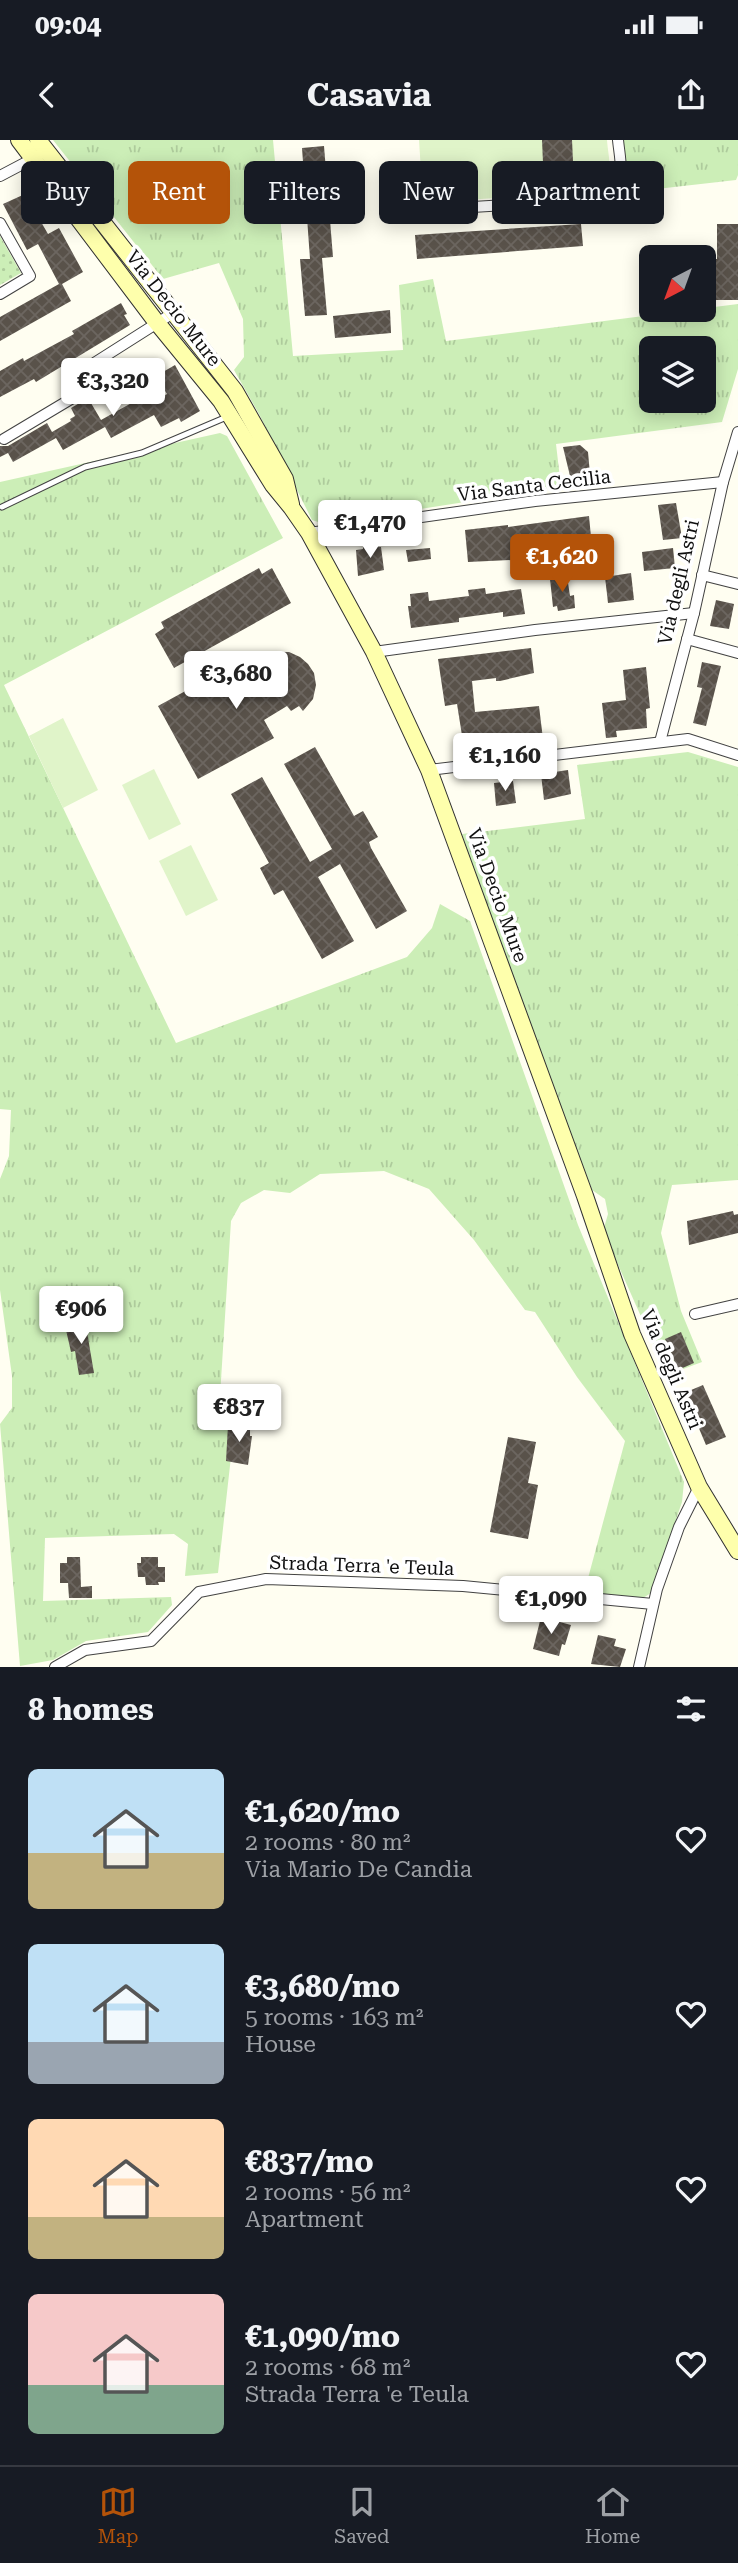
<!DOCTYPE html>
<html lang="en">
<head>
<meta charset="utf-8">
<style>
	body { margin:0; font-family:"Roboto Serif",serif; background:#242831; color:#f1f3f6; height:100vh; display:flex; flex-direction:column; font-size:26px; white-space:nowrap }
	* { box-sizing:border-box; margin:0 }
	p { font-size:23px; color:#9ea1a6 }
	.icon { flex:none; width:38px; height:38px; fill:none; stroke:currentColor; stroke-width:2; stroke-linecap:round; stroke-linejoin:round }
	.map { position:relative; height:1527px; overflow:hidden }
	.details { display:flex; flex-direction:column; background:#171b24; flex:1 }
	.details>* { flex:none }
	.guide { position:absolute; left:21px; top:21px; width:696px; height:63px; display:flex; gap:14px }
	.needle { width:46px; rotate:221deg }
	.fabs { position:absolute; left:639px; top:105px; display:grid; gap:14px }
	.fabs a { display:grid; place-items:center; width:77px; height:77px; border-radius:10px; background:#171b24; box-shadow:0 4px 18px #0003; font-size:35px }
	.price { position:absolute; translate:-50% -60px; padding:0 16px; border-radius:7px; background:#fff; color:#222; font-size:23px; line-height:46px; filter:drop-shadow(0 2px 4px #0008) }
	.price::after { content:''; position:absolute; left:50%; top:42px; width:21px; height:16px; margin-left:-10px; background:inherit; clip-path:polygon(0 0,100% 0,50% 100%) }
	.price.active { background:#b45309; color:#fff }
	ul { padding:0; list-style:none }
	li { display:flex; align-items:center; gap:21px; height:175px; padding:0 28px }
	li span { display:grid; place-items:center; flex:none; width:196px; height:140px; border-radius:10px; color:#555 }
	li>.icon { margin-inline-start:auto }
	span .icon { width:84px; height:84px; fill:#fffc; stroke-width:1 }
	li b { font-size:30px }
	h2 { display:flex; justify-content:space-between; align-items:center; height:84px; padding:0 28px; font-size:30px }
	.tag { padding:0 24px; border-radius:10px; background:#171b24; box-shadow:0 4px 18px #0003; font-size:24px; line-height:63px }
	.tag.active { background:#b45309; color:#fff }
	.status { display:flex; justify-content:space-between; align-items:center; height:49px; padding:0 35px; background:#171b24; direction:ltr }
	.status svg { height:19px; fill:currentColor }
	header { display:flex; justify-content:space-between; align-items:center; height:91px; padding:0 28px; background:#171b24; font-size:32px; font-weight:700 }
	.tabs { display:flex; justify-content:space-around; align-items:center; height:98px; border-top:2px solid #363941; background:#171b24; font-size:19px; color:#9ea1a6 }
	.tabs a { display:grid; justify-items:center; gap:4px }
	.tabs .active { color:#b45309 }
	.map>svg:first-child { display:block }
</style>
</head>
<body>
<div class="status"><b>09:04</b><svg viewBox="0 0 49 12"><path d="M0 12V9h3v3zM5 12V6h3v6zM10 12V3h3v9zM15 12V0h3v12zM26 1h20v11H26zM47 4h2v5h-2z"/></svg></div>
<header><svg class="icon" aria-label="back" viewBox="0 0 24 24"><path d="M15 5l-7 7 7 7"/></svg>Casavia<svg class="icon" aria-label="share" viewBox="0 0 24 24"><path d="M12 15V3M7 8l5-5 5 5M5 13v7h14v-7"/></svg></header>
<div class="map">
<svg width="738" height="1527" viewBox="0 0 738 1527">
	<defs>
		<pattern id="grass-tufts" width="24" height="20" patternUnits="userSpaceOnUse" patternTransform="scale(1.75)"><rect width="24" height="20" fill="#cceeb7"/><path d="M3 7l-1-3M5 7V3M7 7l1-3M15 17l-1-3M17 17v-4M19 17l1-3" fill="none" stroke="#aecb9c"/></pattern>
		<pattern id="park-dots" width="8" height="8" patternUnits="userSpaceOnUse" patternTransform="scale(1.75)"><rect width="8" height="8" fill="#cceeb7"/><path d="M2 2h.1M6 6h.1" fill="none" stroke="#aecb9c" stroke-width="1.8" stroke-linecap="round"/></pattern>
		<pattern id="building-cross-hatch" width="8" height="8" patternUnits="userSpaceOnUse" patternTransform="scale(1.75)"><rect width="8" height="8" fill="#59524a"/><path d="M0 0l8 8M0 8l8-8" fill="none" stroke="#6c6660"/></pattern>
	</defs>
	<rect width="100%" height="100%" fill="#fffef1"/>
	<g fill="url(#grass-tufts)" fill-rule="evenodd">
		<path d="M53 0H273L293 216 403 210 399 145 433 139 446 201 738 164V229L722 282 556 304 561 347 324 384 312 380 259 274 234 230 244 217 243 179 219 123 163 139ZM651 208H704V261H651Z"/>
		<polygon points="623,0 738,0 738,35 736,40 639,51 628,50"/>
		<polygon points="220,293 227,296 283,398 4,545 176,903 407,817 432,788 440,764 470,781 578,1085 684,1342 682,1362 651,1453 643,1458 584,1453 625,1301 577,1237 535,1172 525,1170 474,1100 429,1049 384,1031 320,1034 290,1053 264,1050 241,1063 231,1081 219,1272 236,1272 218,1433 185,1436 188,1404 174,1394 45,1398 43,1461 171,1457 172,1465 148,1492 86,1501 53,1520 20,1526 0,1284 12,1268 12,1236 0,1150 0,1039 9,1016 11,970 0,969 0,342"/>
		<polygon points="688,612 738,627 738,1040 672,1045 661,1093 681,1171 702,1222 667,1235 603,1091 608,1074 605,1059 592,1050 470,723 462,694 585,679 577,625"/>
	</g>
	<polygon fill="url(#park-dots)" points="0,96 21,133 0,145"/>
	<g fill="#e0f4c9">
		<path d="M419 0H607C608 17 617 45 595 51L423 63Z"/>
		<polygon points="63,578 98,650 63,668 29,596"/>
		<polygon points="154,629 181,684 149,700 122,645"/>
		<polygon points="191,705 218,760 186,776 159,721"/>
	</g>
	<g fill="url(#building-cross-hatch)">
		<polygon points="542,0 572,0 573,21 543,23"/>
		<polygon points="324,6 333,117 322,118 327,175 305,176 300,119 310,119 302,8"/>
		<polygon points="25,54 48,94 59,88 83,132 62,144 71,161 0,201 0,177 59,144 38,104 27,110 3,64"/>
		<polygon points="581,84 583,106 417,119 415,95"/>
		<polygon points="717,84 738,84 738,160 704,160 704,119 717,119"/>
		<polygon points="121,163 127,174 124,175 130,185 36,242 34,239 0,257 0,231 23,218 24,221 74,194 72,191"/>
		<polygon points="390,170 391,193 335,198 333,176"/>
		<polygon points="175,225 200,271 181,282 179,278 161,287 154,275 111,298 105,287 63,310 56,298 13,322 8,313 0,317 0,306 8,306 47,283 52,292 71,281 70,279 75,276 71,268 88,258 101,280 144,256 148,264 167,254 156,236"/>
		<polygon points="580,305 588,312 590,334 570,336 563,307"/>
		<polygon points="676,363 682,398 663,400 658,365"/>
		<polygon points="589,376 591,397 543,403 544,410 538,411 538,413 512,417 512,420 468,422 465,390 508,385 508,387"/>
		<polygon points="376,404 377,407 381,407 384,430 358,436 356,410 363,409 363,406"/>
		<polygon points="430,408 431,419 408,422 406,410"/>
		<polygon points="673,408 675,428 644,431 642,412"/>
		<polygon points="259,428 262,434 272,428 291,463 174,528 155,494 164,488 161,482"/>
		<polygon points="631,433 634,460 608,463 605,437"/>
		<polygon points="567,436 570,456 574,455 575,468 558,471 557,466 553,467 550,439"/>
		<polygon points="485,448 486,454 521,449 525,474 503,477 503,472 459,478 459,482 411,488 408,466 411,466 410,454 428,452 429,461 469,456 468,450"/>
		<polygon points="716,460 734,464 729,489 710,486"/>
		<polygon points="531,508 534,533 500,541 496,541 496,538 472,541 475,572 539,566 543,599 530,601 529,596 506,598 506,603 464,608 457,564 445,566 438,519"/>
		<polygon points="270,512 289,512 300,517 308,524 314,533 316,545 313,559 303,571 299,566 291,571 287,566 264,580 274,598 198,639 158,566 233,525 244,544 267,530 265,524 273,518"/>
		<polygon points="702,522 721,526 706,586 693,583 702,548 697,547"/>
		<polygon points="646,527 650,568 646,569 647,588 616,591 617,597 606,598 602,563 626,560 623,530"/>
		<polygon points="315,607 354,676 363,671 378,697 369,702 371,708 407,771 376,789 340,724 318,737 354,801 322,819 283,750 274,755 260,728 269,723 231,654 262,637 310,722 332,709 284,624"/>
		<polygon points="568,630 571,654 544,660 541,634"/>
		<polygon points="513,641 516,663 496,666 494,643"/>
		<polygon points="733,1071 734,1075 738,1074 738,1093 689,1105 687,1081"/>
		<polygon points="87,1179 89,1191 87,1192 94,1233 79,1235 75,1211 71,1212 66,1190 71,1189 69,1182"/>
		<polygon points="681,1192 694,1223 678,1230 665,1199"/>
		<polygon points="703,1245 726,1297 706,1305 684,1253"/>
		<polygon points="228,1285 250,1286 250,1296 252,1296 248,1325 226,1321"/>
		<polygon points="508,1297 536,1302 528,1343 538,1345 528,1399 490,1392"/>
		<polygon points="67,1417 80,1417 81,1447 92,1446 92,1458 69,1458 68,1443 60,1443 60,1423 67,1423"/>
		<polygon points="141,1417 158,1417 158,1427 165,1427 165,1442 158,1442 159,1445 146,1445 145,1437 138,1437 137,1423 141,1423"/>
		<polygon points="541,1477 571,1485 565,1505 562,1504 559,1516 533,1509"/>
		<polygon points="598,1495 616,1499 614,1506 626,1509 620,1527 591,1524"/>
	</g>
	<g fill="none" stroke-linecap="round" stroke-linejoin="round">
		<g stroke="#424242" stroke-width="7">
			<polyline id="lane" points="2,367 85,327 142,313 229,276"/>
		</g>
		<g stroke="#424242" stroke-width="12">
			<g id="street">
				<polyline points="0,36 38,16"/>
				<path d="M406 71 605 59C628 48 620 21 618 0"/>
				<polyline points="0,83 30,136 0,154"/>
				<polyline points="4,299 96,244 88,227 173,173"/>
				<polyline points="309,393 535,361 723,342"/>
				<polyline points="702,435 738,444"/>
				<polyline points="687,499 738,513"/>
				<polyline points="374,512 535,490 694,473"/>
				<polyline points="660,602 694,473 723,342 738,292"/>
				<polyline points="429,630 688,599 738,615"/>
				<polyline points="695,1174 738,1164"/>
				<polyline points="55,1527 85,1510 151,1501 199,1452 266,1439 463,1446 653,1464"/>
				<polyline points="639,1527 657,1449 679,1387 699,1347"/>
			</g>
		</g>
		<g stroke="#313131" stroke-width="18">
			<g id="secondary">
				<polyline points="19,0 154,179 221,261 273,345 291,367 309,393 374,512 429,630 585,1056 632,1194 699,1347 738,1411"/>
				<polyline points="38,0 235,251 285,339 291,364"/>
			</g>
		</g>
		<use href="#lane" stroke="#fff" stroke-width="5"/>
		<use href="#street" stroke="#fff" stroke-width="10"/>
		<use href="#secondary" stroke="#feffac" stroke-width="16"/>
	</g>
	<g text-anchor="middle" stroke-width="7" stroke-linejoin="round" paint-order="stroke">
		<g font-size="19" fill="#0f0f0f" stroke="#fff">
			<text transform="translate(174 168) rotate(52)" y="7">Via Decio Mure</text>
			<text transform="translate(534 345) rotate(-7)" y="7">Via Santa Cecilia</text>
			<text transform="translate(678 442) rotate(-77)" y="7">Via degli Astri</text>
			<text transform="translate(498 755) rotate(70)" y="7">Via Decio Mure</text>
			<text transform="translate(672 1229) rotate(67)" y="7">Via degli Astri</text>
			<text transform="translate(362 1425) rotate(2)" y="7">Strada Terra 'e Teula</text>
		</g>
	</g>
</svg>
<div class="fabs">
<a><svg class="needle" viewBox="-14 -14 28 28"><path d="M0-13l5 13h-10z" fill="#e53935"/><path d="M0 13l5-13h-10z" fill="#9ea1a6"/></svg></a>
<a><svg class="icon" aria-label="layers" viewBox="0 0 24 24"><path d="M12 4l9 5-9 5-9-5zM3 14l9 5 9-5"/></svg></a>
</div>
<b class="price" style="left:113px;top:278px">€3,320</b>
<b class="price" style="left:370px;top:420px">€1,470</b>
<b class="price active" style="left:562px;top:454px">€1,620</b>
<b class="price" style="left:236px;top:571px">€3,680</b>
<b class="price" style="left:505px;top:653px">€1,160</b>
<b class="price" style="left:81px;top:1206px">€906</b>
<b class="price" style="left:239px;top:1304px">€837</b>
<b class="price" style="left:551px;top:1496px">€1,090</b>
<div class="guide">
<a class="tag">Buy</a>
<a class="tag active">Rent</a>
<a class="tag">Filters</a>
<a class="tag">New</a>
<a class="tag">Apartment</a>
</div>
</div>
<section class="details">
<h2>8 homes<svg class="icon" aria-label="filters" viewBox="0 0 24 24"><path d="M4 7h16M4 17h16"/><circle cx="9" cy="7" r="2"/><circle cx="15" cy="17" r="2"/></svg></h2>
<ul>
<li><span style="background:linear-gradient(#bfe0f5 60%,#c2b280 0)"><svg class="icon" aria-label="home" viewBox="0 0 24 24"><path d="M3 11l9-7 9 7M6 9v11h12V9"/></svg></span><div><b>€1,620/mo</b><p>2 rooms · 80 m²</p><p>Via Mario De Candia</p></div><svg class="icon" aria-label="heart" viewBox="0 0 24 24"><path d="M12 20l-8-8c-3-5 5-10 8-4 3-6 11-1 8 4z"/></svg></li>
<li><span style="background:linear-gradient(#bfe0f5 70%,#9aa5b1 0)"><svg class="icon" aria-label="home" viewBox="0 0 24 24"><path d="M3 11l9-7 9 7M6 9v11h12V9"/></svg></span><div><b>€3,680/mo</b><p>5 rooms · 163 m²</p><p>House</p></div><svg class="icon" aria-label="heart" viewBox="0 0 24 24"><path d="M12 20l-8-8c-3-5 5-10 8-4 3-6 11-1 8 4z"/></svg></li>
<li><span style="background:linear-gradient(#ffd9b3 70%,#c2b280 0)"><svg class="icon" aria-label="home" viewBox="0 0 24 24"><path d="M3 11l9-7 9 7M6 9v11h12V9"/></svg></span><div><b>€837/mo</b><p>2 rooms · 56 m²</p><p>Apartment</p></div><svg class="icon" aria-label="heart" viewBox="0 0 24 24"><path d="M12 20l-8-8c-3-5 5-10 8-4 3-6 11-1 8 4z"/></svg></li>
<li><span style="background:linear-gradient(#f6c9c9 65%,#7fa58c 0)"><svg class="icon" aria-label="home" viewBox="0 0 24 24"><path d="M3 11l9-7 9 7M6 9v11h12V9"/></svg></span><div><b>€1,090/mo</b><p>2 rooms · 68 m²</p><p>Strada Terra 'e Teula</p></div><svg class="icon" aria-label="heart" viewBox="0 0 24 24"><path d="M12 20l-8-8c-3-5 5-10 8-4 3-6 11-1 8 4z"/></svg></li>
</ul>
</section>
<nav class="tabs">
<a class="active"><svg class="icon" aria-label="map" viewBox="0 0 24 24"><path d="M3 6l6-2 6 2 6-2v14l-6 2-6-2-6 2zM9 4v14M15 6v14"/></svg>Map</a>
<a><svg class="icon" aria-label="saved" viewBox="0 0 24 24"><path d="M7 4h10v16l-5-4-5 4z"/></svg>Saved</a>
<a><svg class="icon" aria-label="home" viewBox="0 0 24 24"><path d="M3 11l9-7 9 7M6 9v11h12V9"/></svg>Home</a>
</nav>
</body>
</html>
